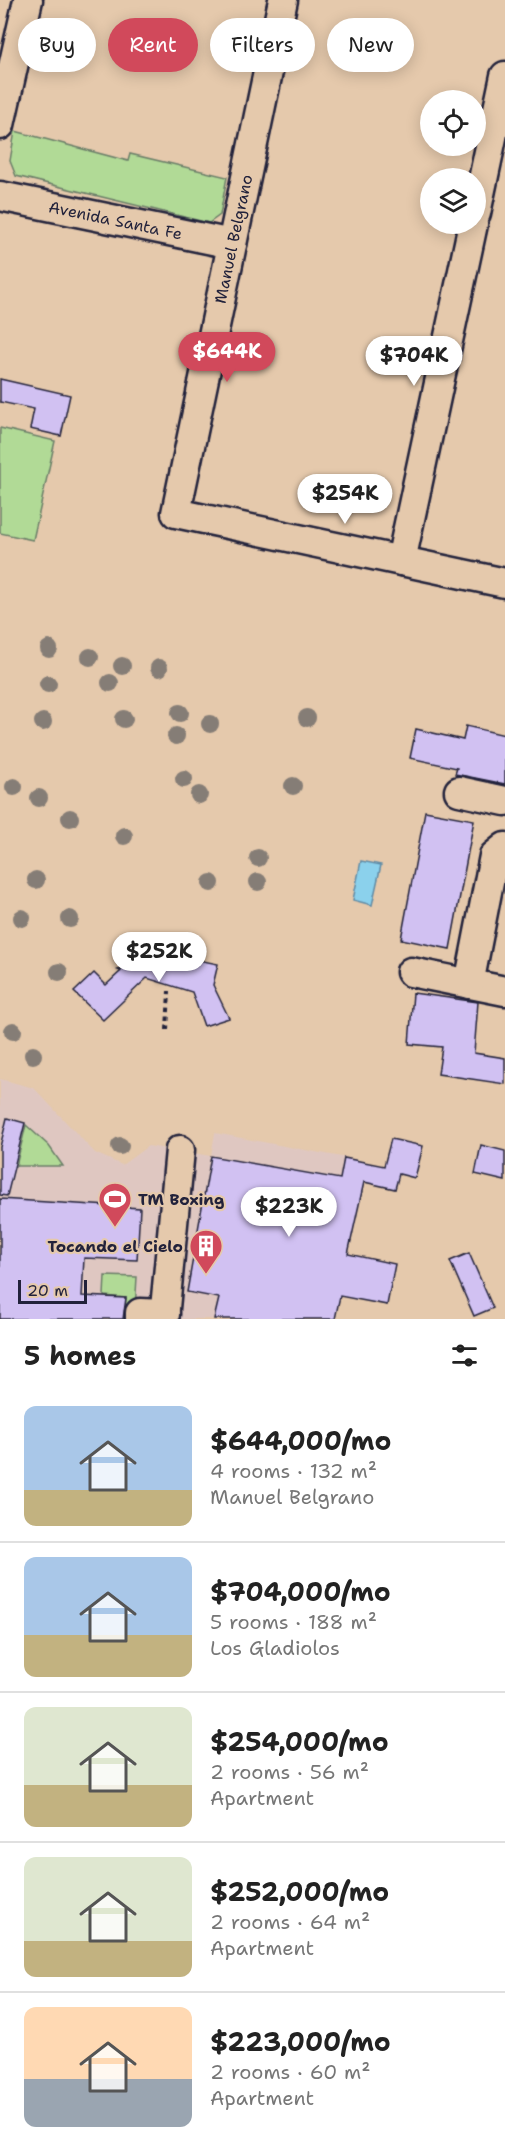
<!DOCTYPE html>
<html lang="en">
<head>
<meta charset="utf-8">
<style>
	body { margin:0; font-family:"Shantell Sans",sans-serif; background:#f2f2f2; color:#222; height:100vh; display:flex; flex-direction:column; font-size:22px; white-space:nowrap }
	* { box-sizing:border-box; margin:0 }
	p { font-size:20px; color:#767676 }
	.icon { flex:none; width:33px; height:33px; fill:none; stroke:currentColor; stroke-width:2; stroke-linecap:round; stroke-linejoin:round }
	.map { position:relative; height:1319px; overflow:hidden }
	.sheet { display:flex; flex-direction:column; background:#fff; flex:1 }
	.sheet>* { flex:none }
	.guide { position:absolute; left:18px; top:18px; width:470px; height:54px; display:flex; gap:12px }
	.controls { position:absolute; left:420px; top:90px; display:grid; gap:12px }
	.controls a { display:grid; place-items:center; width:66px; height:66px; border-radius:50%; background:#fff; box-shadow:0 3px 15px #0003; font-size:30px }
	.scale { position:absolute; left:18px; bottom:15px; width:69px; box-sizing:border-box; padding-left:6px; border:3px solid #22223b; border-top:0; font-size:16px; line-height:21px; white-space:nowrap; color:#22223b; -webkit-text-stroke:4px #e5c9ac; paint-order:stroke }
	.price { position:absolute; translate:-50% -51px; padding:0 14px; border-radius:21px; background:#fff; color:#222; font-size:20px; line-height:39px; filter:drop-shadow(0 2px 3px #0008) }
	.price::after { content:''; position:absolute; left:50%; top:36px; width:18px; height:14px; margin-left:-9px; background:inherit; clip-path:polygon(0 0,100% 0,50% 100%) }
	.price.on { background:#d1495b; color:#fff }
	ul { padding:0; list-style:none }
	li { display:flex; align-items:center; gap:18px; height:150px; padding:0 24px }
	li+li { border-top:2px solid #e0e0e0 }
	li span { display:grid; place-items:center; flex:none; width:168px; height:120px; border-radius:12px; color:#555 }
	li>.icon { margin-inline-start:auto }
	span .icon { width:72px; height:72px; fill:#fffc; stroke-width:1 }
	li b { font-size:26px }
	h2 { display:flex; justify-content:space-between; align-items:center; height:72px; padding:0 24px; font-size:26px }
	.chip { padding:0 21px; border-radius:27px; background:#fff; box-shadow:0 3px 15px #0003; font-size:21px; line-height:54px }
	.chip.on { background:#d1495b; color:#fff }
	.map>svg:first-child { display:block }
</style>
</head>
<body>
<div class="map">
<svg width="505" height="1319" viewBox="0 0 505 1319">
	<rect width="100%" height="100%" fill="#e5c9ac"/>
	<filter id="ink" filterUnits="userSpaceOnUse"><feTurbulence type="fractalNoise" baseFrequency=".0167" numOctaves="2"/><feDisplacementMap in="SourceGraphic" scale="12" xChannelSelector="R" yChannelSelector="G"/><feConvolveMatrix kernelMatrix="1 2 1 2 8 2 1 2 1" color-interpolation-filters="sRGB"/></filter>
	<g filter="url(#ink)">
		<polygon fill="#dfc7c1" points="0,1079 34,1088 95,1153 122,1165 148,1146 211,1156 215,1133 368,1162 335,1319 0,1319"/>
		<g fill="#b1da96" stroke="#6a7e68" stroke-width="1.5">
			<polygon points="15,131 128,161 130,154 227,177 220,215 209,223 16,176 10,161"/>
			<polygon points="0,428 55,441 33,540 0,533"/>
			<polygon points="26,1125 49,1146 63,1166 16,1166"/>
			<polygon points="105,1276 137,1277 135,1310 125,1310 126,1298 104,1296"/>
		</g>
		<polygon fill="#8bd1ec" stroke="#618ba5" stroke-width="1.5" points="361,861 381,865 372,905 353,900"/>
		<g fill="#d1c1f2" stroke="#22223b" stroke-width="1.5">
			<polygon points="0,379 70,395 61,436 30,429 34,409 0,402"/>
			<polygon points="466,726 505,735 505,784 455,774 457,768 410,758 416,729 463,740"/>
			<polygon points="425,811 474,820 450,949 401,939"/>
			<polygon points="175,942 195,946 193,959 218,964 213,985 229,1018 204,1026 192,992 147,978 103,1020 74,992 94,973 106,985 121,971 118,970 158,955 159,947 168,950"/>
			<polygon points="413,993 478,1002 474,1053 505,1058 505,1084 438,1074 442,1047 409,1044"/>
			<polygon points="7,1118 25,1123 7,1196 0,1195 0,1147"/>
			<polygon points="391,1139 423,1146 415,1178 399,1174 395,1189 364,1182 348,1254 395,1264 387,1305 340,1296 335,1319 214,1319 219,1298 187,1292 211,1156 340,1179 344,1158 384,1166"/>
			<polygon points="481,1145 505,1151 505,1181 475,1174"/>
			<polygon points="0,1199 140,1208 137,1260 84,1258 82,1296 126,1298 123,1319 0,1319"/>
			<polygon points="469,1253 493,1308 474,1316 450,1261"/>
		</g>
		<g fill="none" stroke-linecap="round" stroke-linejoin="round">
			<g stroke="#22223b" stroke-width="33">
				<g id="minor">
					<polyline points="283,0 176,513 505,583"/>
					<polyline points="0,125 28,0"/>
					<path id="s1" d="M0 196 232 244"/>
					<polyline points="476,213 505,76"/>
					<polyline points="401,561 473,224"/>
					<polyline points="459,791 505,801"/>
					<polyline points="411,972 505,991"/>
					<polyline points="469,984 494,856 505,847"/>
					<polyline points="140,1319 140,1313 165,1314"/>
					<polyline points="164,1319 180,1150"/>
				</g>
			</g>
			<polyline stroke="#22223b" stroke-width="4" stroke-dasharray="4.5 4.5" stroke-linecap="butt" points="167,1030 169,991"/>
			<use href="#minor" stroke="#e5c9ac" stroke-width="28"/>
		</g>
		<g fill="#857d76">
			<circle cx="49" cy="649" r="9"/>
			<circle cx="90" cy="657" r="9"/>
			<circle cx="122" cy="666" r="9"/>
			<circle cx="159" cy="668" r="9"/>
			<circle cx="110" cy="683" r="9"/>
			<circle cx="48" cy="684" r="9"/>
			<circle cx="180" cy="713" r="9"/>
			<circle cx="307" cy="718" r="9"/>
			<circle cx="124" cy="719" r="9"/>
			<circle cx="43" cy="722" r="9"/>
			<circle cx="210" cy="724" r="9"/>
			<circle cx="176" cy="736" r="9"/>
			<circle cx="184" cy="779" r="9"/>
			<circle cx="293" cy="786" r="9"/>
			<circle cx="14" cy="787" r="9"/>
			<circle cx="199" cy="795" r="9"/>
			<circle cx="39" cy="798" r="9"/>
			<circle cx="70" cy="818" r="9"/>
			<circle cx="124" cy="836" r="9"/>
			<circle cx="258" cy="858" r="9"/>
			<circle cx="36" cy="880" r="9"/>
			<circle cx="258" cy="882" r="9"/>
			<circle cx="211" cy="883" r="9"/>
			<circle cx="22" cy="918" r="9"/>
			<circle cx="70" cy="919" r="9"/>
			<circle cx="59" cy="972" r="9"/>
			<circle cx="13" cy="1031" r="9"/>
			<circle cx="33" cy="1055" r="9"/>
			<circle cx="120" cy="1146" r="9"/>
		</g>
	</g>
	<defs>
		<g id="stadium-pin" transform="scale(1.725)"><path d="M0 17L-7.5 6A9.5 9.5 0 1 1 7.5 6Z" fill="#d1495b" stroke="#e5c9ac"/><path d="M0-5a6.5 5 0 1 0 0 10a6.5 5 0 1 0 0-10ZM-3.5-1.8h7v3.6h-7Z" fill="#fff"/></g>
		<g id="building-pin" transform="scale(1.725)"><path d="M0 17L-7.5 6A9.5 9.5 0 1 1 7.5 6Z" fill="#d1495b" stroke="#e5c9ac"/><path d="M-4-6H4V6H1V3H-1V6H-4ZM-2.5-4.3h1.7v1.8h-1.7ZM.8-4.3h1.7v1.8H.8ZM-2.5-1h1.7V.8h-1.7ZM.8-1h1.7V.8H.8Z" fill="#fff"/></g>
	</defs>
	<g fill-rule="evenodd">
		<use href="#stadium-pin" x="115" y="1199"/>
		<use href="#building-pin" x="206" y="1246"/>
	</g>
	<g text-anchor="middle" stroke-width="4.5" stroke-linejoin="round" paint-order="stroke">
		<g font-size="16" fill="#22223b" stroke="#e5c9ac">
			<text dy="6" stroke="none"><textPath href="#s1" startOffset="118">Avenida Santa Fe</textPath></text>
			<text transform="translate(233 239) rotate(-78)" y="6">Manuel Belgrano</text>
		</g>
		<g font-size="16" font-weight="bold" fill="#22223b" stroke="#e5c9ac" text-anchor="start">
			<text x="138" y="1205">TM Boxing</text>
			<text x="183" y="1252" text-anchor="end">Tocando el Cielo</text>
		</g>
	</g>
</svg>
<div class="controls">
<a><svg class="icon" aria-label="locate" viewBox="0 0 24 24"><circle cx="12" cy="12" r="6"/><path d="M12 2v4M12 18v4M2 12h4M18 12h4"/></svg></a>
<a><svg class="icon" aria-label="layers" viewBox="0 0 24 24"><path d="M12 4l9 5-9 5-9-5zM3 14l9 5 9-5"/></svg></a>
</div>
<div class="scale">20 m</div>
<b class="price on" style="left:227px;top:383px">$644K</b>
<b class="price" style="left:414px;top:387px">$704K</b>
<b class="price" style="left:345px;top:525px">$254K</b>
<b class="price" style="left:159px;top:983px">$252K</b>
<b class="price" style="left:289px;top:1238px">$223K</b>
<div class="guide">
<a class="chip">Buy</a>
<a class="chip on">Rent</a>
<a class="chip">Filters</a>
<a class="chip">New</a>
</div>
</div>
<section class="sheet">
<h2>5 homes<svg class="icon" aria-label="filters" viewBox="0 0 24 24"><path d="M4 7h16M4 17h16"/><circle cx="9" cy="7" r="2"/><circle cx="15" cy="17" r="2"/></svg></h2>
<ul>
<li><span style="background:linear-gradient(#a9c7e8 70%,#c2b280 0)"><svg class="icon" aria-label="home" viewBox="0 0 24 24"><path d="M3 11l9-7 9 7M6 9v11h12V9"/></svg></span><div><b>$644,000/mo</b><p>4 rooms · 132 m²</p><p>Manuel Belgrano</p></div></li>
<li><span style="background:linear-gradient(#a9c7e8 65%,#c2b280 0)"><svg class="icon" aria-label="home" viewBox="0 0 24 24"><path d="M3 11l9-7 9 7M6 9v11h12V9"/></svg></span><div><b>$704,000/mo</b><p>5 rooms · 188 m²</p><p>Los Gladiolos</p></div></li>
<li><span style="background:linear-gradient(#dfe7d0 65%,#c2b280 0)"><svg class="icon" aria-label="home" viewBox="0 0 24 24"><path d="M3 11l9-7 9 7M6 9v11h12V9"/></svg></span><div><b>$254,000/mo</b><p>2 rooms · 56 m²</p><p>Apartment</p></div></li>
<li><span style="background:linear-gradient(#dfe7d0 70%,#c2b280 0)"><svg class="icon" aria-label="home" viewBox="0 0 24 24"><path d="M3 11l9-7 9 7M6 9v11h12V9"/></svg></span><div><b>$252,000/mo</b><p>2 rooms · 64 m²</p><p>Apartment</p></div></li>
<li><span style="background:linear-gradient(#ffd9b3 60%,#9aa5b1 0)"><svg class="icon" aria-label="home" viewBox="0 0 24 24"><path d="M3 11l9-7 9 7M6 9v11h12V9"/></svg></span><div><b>$223,000/mo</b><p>2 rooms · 60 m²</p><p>Apartment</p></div></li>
</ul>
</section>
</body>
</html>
